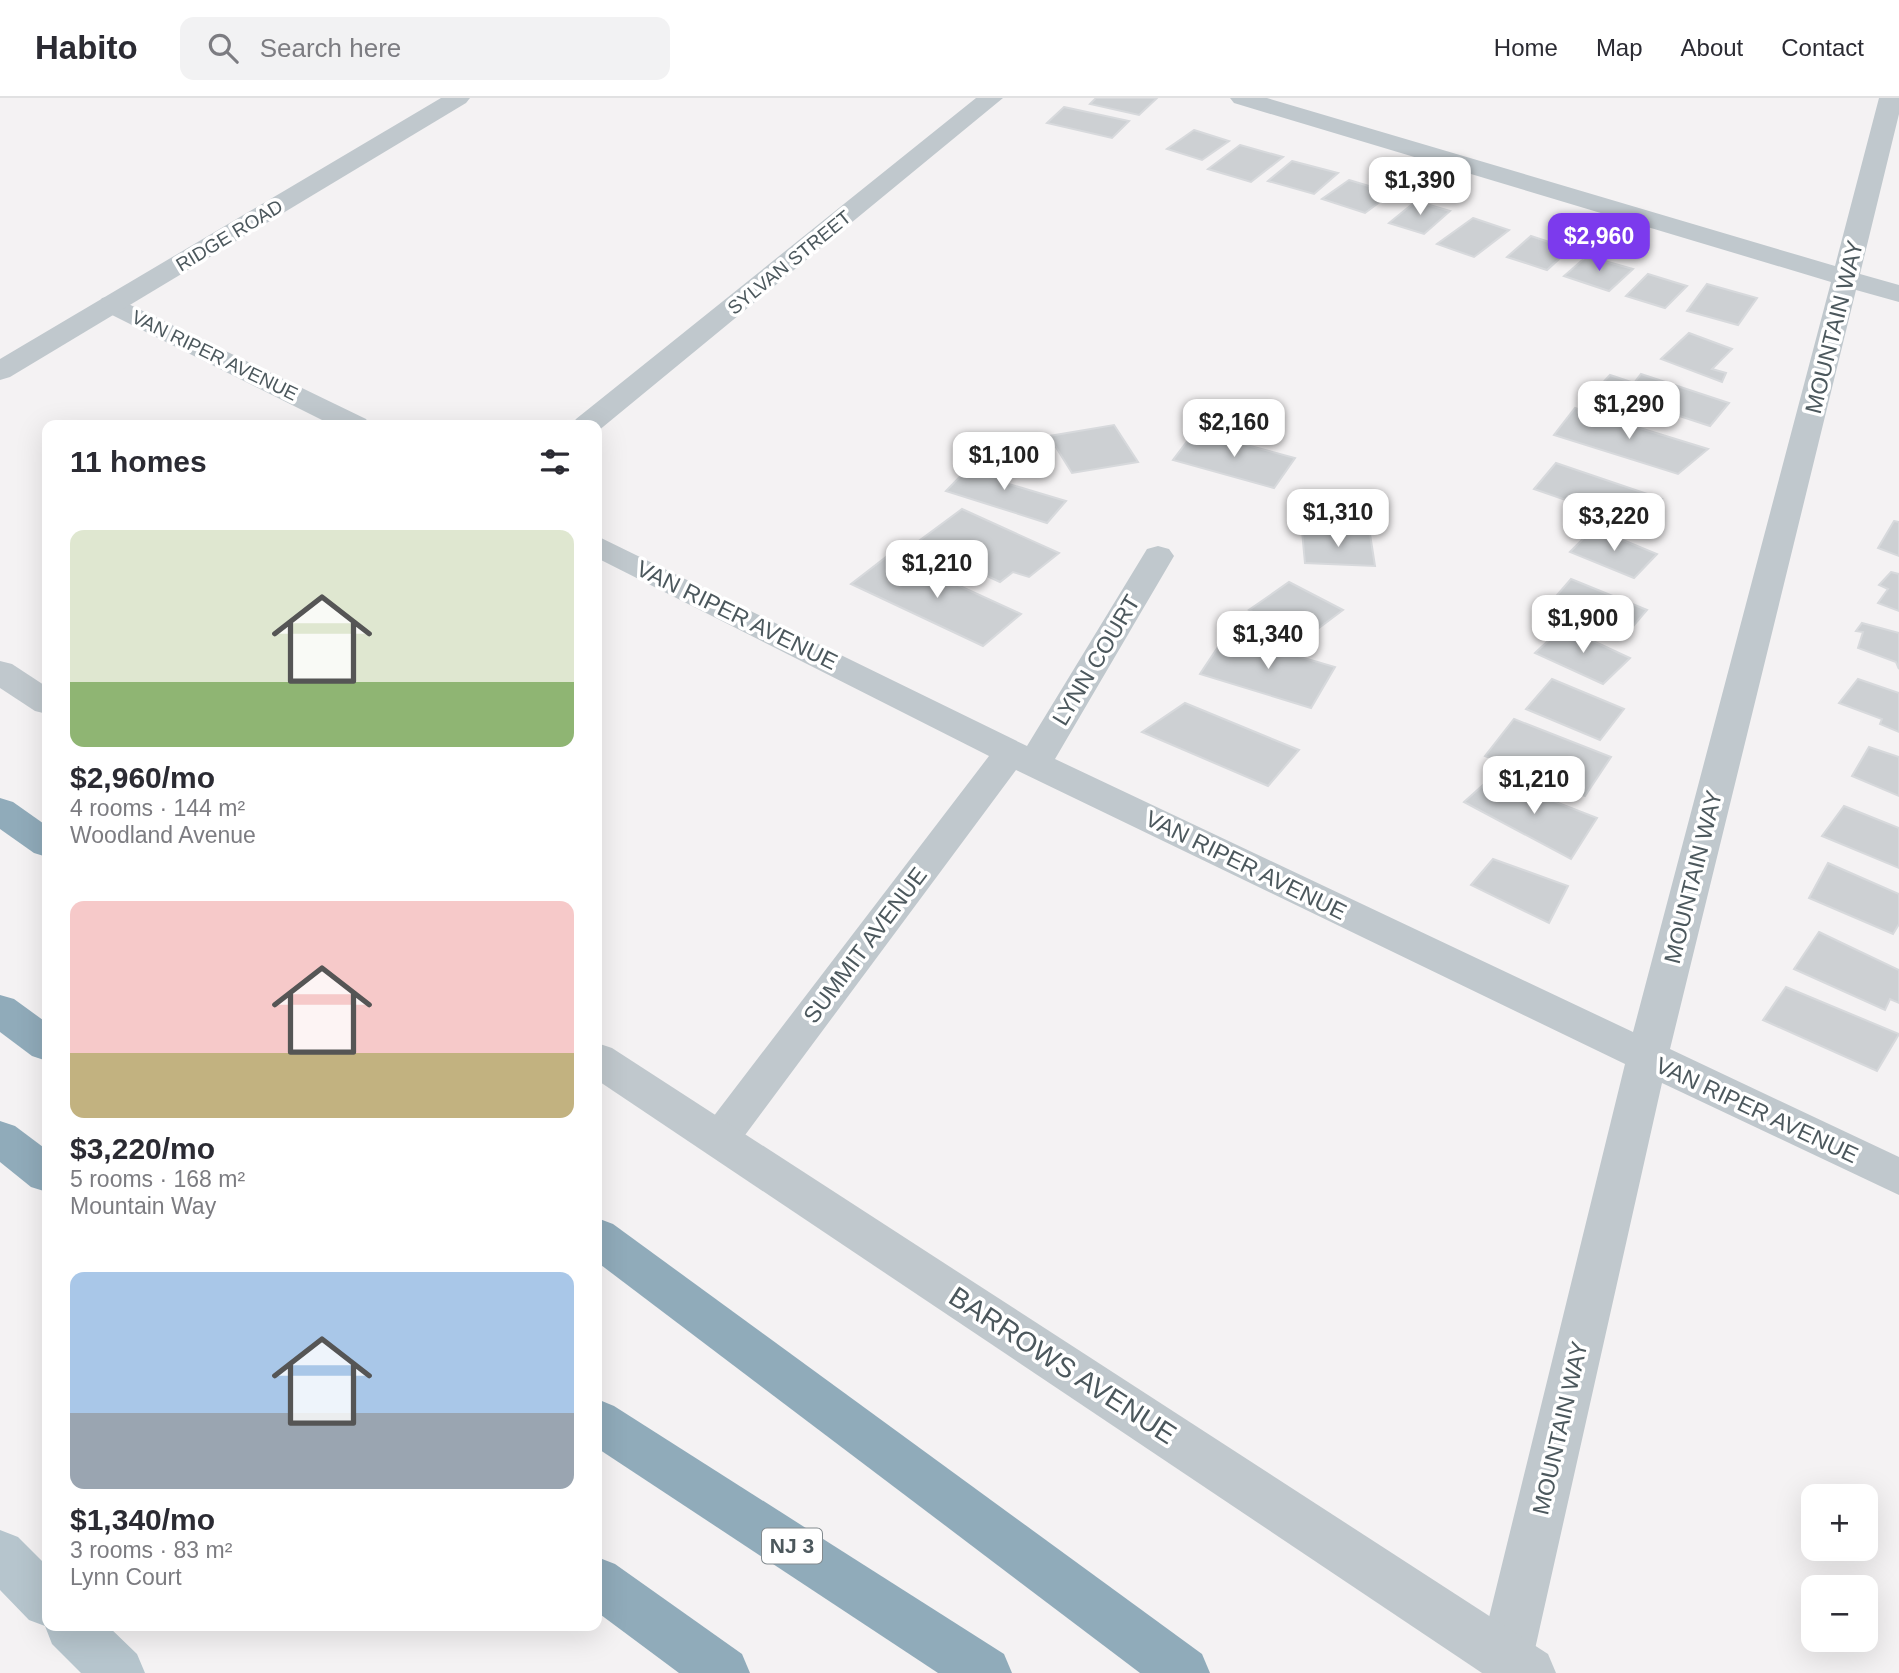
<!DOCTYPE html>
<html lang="en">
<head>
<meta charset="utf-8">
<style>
	body { margin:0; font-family:Helvetica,sans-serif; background:#f2f2f3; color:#2b2b33; height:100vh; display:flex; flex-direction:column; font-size:26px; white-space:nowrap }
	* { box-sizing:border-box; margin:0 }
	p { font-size:23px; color:#7c7c81 }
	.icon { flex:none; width:38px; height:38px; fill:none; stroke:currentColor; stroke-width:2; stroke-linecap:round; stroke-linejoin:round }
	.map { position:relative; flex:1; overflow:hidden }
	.drawer { position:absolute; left:42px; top:322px; width:560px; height:1211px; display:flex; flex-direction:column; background:#fff; border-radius:14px; box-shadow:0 7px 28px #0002 }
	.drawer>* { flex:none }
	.fabs { position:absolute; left:1801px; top:1386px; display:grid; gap:14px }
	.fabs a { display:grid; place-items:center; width:77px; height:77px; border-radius:14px; background:#fff; box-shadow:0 7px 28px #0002; font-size:35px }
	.price { position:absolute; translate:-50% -60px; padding:0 16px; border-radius:14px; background:#fff; color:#222; font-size:23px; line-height:46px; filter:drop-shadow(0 2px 4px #0008) }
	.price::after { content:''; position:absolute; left:50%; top:42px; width:21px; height:16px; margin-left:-10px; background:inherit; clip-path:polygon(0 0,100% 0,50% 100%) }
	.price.selected { background:#7c3aed; color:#fff }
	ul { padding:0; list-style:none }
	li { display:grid; align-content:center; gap:14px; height:371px; padding:0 28px }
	li span { display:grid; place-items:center; height:217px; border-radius:14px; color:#555 }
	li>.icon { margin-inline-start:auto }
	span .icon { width:126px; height:126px; fill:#fffc; stroke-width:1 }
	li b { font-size:30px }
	h2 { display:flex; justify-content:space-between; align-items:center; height:84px; padding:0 28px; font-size:30px }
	header { display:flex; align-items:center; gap:42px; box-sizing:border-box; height:98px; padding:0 35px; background:#fff; border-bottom:2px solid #e1e1e2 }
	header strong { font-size:33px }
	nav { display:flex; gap:38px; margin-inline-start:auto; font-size:24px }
	.search { width:490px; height:63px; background:#f2f2f3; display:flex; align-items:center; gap:18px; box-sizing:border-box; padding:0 24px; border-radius:14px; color:#7c7c81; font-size:26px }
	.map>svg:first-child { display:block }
</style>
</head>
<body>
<header>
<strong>Habito</strong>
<div class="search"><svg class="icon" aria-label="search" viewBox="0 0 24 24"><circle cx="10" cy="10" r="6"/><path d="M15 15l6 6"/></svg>Search here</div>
<nav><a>Home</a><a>Map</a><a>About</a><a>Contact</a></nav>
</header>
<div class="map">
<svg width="1899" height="1575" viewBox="0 0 1899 1575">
	<rect width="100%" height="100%" fill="#f4f2f3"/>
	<g fill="#cdd0d3" stroke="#d7d9dc" stroke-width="2">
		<polygon points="1096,0 1157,0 1139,17 1090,6"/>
		<polygon points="1064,9 1129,23 1112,40 1047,25"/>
		<polygon points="1194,32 1229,43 1202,62 1167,51"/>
		<polygon points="1240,47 1283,59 1251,84 1208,71"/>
		<polygon points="1292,63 1338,75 1314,96 1268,83"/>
		<polygon points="1349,82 1392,95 1365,115 1322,101"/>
		<polygon points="1416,103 1450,113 1424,136 1389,125"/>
		<polygon points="1473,120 1509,132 1474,159 1437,146"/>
		<polygon points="1531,138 1570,151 1547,172 1507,159"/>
		<polygon points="1587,158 1633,171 1609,193 1564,178"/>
		<polygon points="1648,176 1687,188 1665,210 1626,198"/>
		<polygon points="1707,186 1757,200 1738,227 1687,213"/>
		<polygon points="1689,235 1732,251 1712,271 1726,275 1722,284 1661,261"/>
		<polygon points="1641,276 1729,305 1710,328 1597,291 1610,277 1634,285"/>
		<polygon points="1575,310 1708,351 1678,376 1554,337"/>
		<polygon points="1114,327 1138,364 1072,375 1049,338"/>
		<polygon points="1195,333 1295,360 1274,390 1173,362"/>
		<polygon points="977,361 1013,372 1002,384 1066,403 1047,425 946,393"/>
		<polygon points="1556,365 1662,401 1641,428 1534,391"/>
		<polygon points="962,411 1059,455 1029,479 1013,474 1000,484 916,445"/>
		<polygon points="1894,423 1899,424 1899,458 1878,450"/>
		<polygon points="1594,430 1657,456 1634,480 1570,454"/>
		<polygon points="1302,433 1370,436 1375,468 1305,465"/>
		<polygon points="890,456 1021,516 983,548 851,486"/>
		<polygon points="1891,474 1899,476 1899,513 1878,505 1888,491 1879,487"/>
		<polygon points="1571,481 1647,512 1628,534 1551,504"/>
		<polygon points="1289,484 1343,512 1304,541 1249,512"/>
		<polygon points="1862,525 1899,535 1899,571 1896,564 1858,550 1863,534 1856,533"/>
		<polygon points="1563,529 1630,560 1603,586 1535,555"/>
		<polygon points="1226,537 1335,569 1311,610 1200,576"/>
		<polygon points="1552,581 1624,611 1600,642 1526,611"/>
		<polygon points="1858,581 1899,595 1899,634 1880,626 1882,621 1839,605"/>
		<polygon points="1185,605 1299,652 1268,688 1142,634"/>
		<polygon points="1514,621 1611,659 1585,698 1485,658"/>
		<polygon points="1869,649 1899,659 1899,698 1852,678"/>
		<polygon points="1492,679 1597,720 1571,761 1464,704"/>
		<polygon points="1844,708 1899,730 1899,770 1822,738"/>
		<polygon points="1493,761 1568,788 1549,825 1471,787"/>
		<polygon points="1828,765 1899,796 1899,826 1893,836 1809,800"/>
		<polygon points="1819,834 1899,872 1899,905 1890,901 1885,912 1794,871"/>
		<polygon points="1786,889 1899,936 1877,973 1763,922"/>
	</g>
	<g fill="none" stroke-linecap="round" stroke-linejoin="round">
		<g fill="#c0c8cd" fill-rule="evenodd">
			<polygon points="976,0 1003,0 598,333 597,327 572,327 576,321"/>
			<polygon points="1230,0 1267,0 1835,168 1879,0 1899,0 1899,16 1860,176 1899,187 1899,204 1856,192 1670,951 1899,1059 1899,1097 1662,985 1533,1560 1526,1575 1486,1575 1479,1560 1625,966 1016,672 734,1052 719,1057 704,1052 697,1040 989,658 597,460 597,438 1027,648 1147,451 1158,448 1169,451 1174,458 1055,661 1633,934 1831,184 1234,5"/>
			<polygon points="112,198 366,321 370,327 332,327 102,212 98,206 102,200"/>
		</g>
		<g fill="#c0c8cd" fill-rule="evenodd">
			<polygon points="441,0 470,0 466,5 10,279 0,282 0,261"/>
			<polygon points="0,563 12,566 47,589 47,616 35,613 0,590"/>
			<polygon points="597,945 612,950 1548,1556 1556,1575 1482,1575 597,982"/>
		</g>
		<polygon fill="#b6c5cd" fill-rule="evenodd" points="0,1432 18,1439 47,1468 47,1528 108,1528 137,1556 145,1575 81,1575 52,1546 45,1528 29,1522 0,1492"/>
		<g fill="#90abba" fill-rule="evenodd">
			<polygon points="0,700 13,704 47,728 47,759 34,755 0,731"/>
			<polygon points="0,897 14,901 47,925 47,963 32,958 0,934"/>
			<polygon points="0,1023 15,1028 47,1052 47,1094 31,1089 0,1064"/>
			<polygon points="597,1120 613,1126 1202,1556 1210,1575 1140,1575 597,1164"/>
			<polygon points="597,1301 614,1308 1004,1556 1012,1575 938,1575 597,1350"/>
			<polygon points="597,1459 615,1466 742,1556 750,1575 679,1575 597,1514"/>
		</g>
	</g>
	<g text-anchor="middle" stroke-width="7" stroke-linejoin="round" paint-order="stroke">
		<g font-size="19" fill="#4c585d" stroke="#fff">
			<text transform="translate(229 137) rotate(-31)" y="7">RIDGE ROAD</text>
			<text transform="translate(789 164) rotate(-39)" y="7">SYLVAN STREET</text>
			<text transform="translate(215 257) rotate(26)" y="7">VAN RIPER AVENUE</text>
		</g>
		<rect fill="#fff" stroke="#828a8e" stroke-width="2" x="762" y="1430.5" width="60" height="35" rx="5"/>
		<g font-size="21" font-weight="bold" fill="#4c585d">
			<text x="792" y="1455">NJ 3</text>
		</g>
		<g font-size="23" fill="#4c585d" stroke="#fff">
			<text transform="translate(1834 229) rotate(-76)" y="8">MOUNTAIN WAY</text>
			<text transform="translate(737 517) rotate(26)" y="8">VAN RIPER AVENUE</text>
			<text transform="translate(1096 562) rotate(-59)" y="8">LYNN COURT</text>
			<text transform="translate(1246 767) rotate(26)" y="8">VAN RIPER AVENUE</text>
			<text transform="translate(1693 779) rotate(-76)" y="8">MOUNTAIN WAY</text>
			<text transform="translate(865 847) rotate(-53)" y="8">SUMMIT AVENUE</text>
			<text transform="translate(1757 1012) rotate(25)" y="8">VAN RIPER AVENUE</text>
			<text transform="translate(1560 1330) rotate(-77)" y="8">MOUNTAIN WAY</text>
		</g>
		<g font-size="28" fill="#4c585d" stroke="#fff">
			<text transform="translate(1063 1267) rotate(33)" y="10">BARROWS AVENUE</text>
		</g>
	</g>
</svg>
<div class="fabs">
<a>+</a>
<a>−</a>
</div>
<b class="price" style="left:1420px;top:119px">$1,390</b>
<b class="price selected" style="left:1599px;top:175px">$2,960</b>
<b class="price" style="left:1629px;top:343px">$1,290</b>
<b class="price" style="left:1234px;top:361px">$2,160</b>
<b class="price" style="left:1004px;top:394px">$1,100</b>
<b class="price" style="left:1338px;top:451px">$1,310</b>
<b class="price" style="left:1614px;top:455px">$3,220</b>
<b class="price" style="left:937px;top:502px">$1,210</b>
<b class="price" style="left:1583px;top:557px">$1,900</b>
<b class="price" style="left:1268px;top:573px">$1,340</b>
<b class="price" style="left:1534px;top:718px">$1,210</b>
<section class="drawer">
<h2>11 homes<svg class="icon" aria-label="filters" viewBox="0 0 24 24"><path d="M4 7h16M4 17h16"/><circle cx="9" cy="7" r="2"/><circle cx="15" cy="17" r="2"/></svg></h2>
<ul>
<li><span style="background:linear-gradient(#dfe7d0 70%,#8fb573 0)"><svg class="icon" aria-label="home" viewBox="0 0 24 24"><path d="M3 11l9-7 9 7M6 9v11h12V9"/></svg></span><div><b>$2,960/mo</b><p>4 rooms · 144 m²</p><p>Woodland Avenue</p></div></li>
<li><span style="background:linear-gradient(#f6c9c9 70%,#c2b280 0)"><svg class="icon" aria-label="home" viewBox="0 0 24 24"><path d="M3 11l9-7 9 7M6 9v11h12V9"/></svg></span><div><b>$3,220/mo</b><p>5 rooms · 168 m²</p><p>Mountain Way</p></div></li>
<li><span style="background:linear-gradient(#a9c7e8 65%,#9aa5b1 0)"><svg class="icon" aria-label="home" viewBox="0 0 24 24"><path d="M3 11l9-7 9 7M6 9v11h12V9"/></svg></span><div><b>$1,340/mo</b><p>3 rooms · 83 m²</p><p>Lynn Court</p></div></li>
</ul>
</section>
</div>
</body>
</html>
